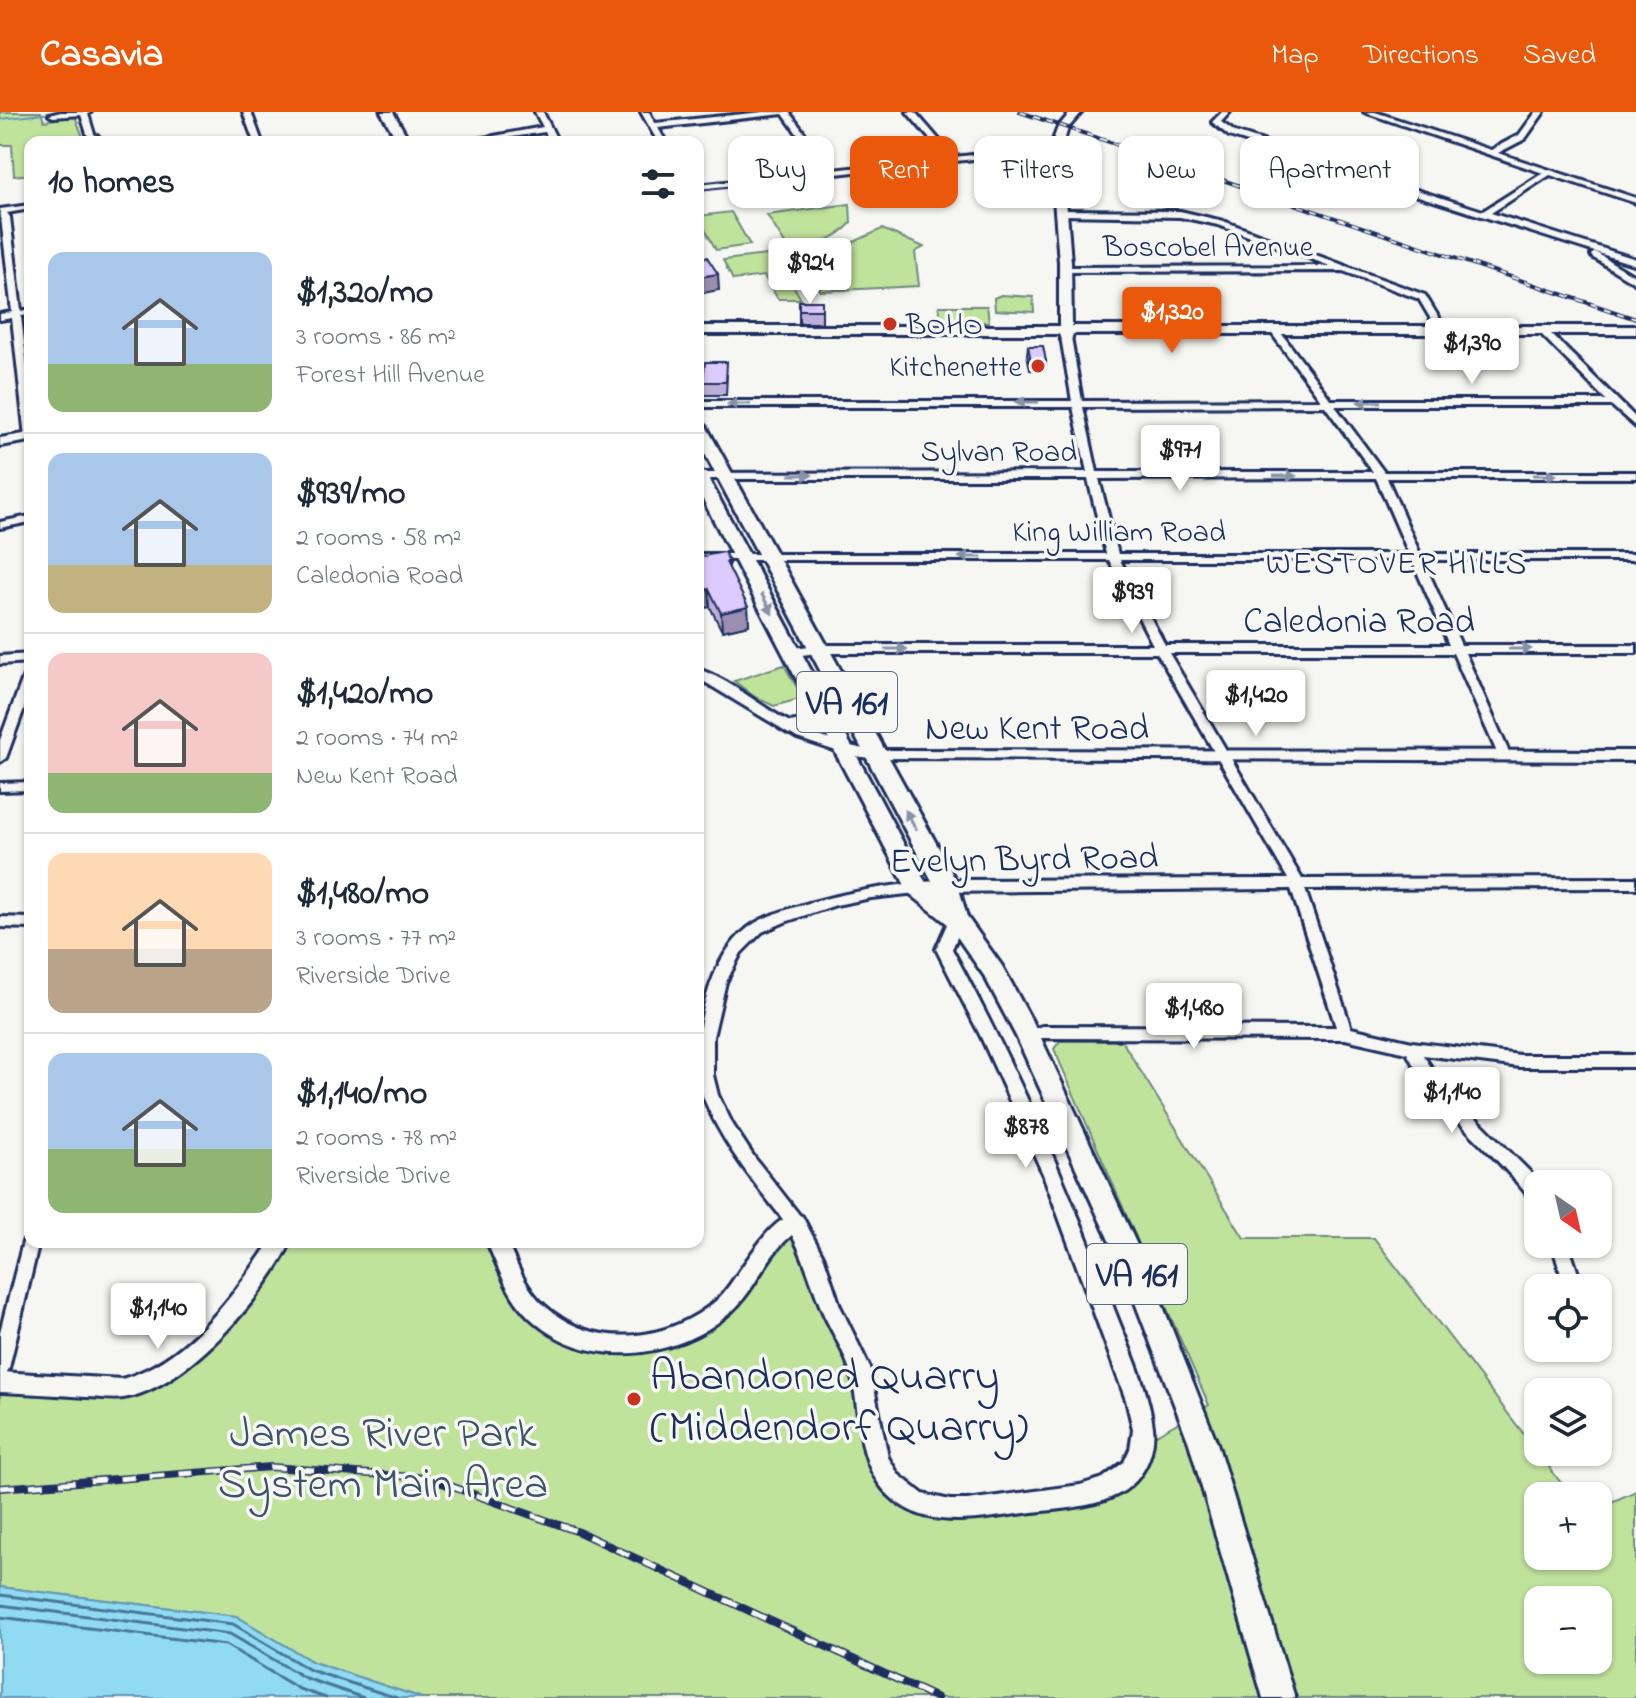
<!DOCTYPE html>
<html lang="en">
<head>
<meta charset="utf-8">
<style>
	body { margin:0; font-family:"Indie Flower",sans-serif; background:#f6f6f7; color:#1f2937; height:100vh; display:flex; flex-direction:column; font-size:30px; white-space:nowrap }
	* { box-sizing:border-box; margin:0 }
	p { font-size:26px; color:#747a83 }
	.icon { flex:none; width:44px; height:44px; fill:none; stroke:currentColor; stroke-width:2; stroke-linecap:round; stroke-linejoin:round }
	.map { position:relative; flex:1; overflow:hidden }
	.sheet { position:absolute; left:24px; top:24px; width:680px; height:1112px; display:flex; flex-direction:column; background:#fff; border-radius:16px; box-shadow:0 2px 6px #0004 }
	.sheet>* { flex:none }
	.banner { position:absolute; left:728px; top:24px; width:760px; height:72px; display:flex; gap:16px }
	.needle { width:52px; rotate:146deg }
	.controls { position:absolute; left:1524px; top:1058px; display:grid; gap:16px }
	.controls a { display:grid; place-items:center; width:88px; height:88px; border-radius:16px; background:#fff; box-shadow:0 2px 6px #0004; font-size:40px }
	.price { position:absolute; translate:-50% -68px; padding:0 18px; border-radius:8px; background:#fff; color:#222; font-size:26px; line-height:52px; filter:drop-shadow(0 2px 4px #0008) }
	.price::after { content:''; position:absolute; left:50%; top:48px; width:24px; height:18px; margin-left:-12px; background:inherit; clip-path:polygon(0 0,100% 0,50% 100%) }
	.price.active { background:#ea580c; color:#fff }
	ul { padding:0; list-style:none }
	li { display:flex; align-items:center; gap:24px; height:200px; padding:0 24px }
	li+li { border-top:2px solid #e0e1e3 }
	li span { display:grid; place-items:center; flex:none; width:224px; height:160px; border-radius:16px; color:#555 }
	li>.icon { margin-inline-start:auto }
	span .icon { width:96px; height:96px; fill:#fffc; stroke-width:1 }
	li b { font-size:34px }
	h2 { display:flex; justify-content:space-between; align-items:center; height:96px; padding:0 24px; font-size:34px }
	.chip { padding:0 28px; border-radius:16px; background:#fff; box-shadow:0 2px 6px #0004; font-size:28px; line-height:72px }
	.chip.active { background:#ea580c; color:#fff }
	header { display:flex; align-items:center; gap:48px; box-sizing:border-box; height:112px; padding:0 40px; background:#ea580c; color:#fff }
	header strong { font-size:38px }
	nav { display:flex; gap:44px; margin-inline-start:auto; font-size:28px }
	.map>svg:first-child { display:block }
</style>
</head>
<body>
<header>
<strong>Casavia</strong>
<nav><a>Map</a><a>Directions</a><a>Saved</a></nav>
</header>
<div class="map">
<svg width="1636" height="1586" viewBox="0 0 1636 1586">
	<rect width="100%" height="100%" fill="#f6f6f2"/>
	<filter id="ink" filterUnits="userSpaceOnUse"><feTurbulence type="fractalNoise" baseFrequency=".0125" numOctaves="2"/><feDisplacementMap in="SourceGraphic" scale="16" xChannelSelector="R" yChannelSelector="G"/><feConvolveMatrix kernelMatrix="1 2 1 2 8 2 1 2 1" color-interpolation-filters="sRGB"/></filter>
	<g filter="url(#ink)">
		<g fill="#c0e39c" stroke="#6e897d" stroke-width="2" fill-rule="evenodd">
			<polygon points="0,0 41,0 44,9 75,4 83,25 92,30 30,30 30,62 14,64 12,33 0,33"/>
			<path d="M850 92 851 111C833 131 813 133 787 135L767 103Z"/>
			<polygon points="731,100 750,133 716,138 698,104"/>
			<polygon points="882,117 924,135 915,140 919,174 820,179 819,171 792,158"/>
			<polygon points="775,142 801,187 778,187 764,164 733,168 723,148"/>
			<polygon points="1001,183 1033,185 1034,200 995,198 994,186"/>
			<polygon points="939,194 987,194 989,210 941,210"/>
			<polygon points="784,553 803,586 774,594 755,585 734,569"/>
			<path d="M1060 929H1122L1244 1126H1374L1571 1384H1538V1444H1598V1396L1636 1379V1586H422L313 1550 236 1504 0 1475V1270L122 1277 164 1262 281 1130H497L522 1180 588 1229 689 1217 795 1110 814 1146 874 1334 922 1393 1110 1374 1142 1331 1209 1293 1054 937ZM1538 1488H1598V1548H1538Z"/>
		</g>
		<polygon fill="#90dbf1" stroke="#6196b6" stroke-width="2" points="0,1475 236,1504 313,1550 422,1586 0,1586"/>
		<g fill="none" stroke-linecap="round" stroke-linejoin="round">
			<g stroke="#4a7499" stroke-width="3">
				<polyline points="0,1483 233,1512 310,1558 397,1586"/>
				<polyline points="0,1493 230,1522 305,1566 364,1586"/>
				<polyline points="0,1505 226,1533 299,1577 326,1586"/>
			</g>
			<polyline stroke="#6196b6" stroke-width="2" points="0,7 60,0"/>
			<g stroke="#1b2f5e" stroke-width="6">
				<g id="minor">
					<polygon points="61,0 91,0 88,2 94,22 107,30 97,30 88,25 81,3 53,5 49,3"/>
					<polygon points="243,0 251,0 262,30 254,30"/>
					<polygon points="535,0 543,0 558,30 550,30 545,20 480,30 461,30 543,15"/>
					<polygon points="641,0 649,0 655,11 763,0 789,0 832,58 946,46 907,0 915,0 954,45 1056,34 1060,36 1056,38 698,77 698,73 824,59 783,2 658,16 666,30 658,30"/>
					<polygon points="1222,0 1230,0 1221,10 1235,20 1483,99 1543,61 1364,0 1375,0 1491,38 1519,23 1536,0 1544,0 1525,27 1498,41 1636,86 1636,91 1550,63 1491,101 1636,147 1636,153 1229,24 1212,10"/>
					<polygon points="30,93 30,97 7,101 10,105 21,199 30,197 30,203 21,204 30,280 30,328 25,325 12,206 0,208 0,202 12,200 0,97"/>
					<polygon points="1062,98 1180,99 1223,109 1425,183 1450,224 1442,226 1419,187 1343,159 1062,160 1062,156 1065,155 1330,154 1218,113 1180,105 1059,103 1059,99"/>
					<polygon points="1595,140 1636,165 1636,172 1592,145 1591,143"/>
					<path d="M1275 216 1278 217 1331 288H1606L1538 219 1546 217 1636 306V315L1612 294H1335L1384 360H1636V366H1387L1420 442H1636V448H1423L1461 533H1636V541H1465L1511 645 1510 648H1500L1499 645 1453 541H1169L1302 767 1636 766V776L1305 777 1351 916 1412 930 1520 943H1636V955H1520L1423 943 1443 973 1529 1059 1539 1072 1538 1091 1532 1089C1493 1036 1437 1000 1407 941L1345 927 1042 926 1028 930 1023 928 1020 924 1023 920 1042 914 1336 915 1291 777 926 780 871 786 836 793 785 810 762 820 741 841 726 870 713 925V963L718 983 733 1013 754 1045 801 1105 803 1110 801 1115 795 1117 789 1115C757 1074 722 1033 703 984 693 959 697 925 703 900 709 870 723 835 748 816 761 806 777 801 792 796 843 780 894 772 947 768L1288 767 1157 541H818L793 544 787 540 793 536 818 533H1153L1109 448H698V442H1106L1088 367H698V361L1087 360 1073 295H698V289H1072L1061 225 1066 222 1071 225 1082 289 1321 288 1270 219ZM1325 294 1373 360H1097L1083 295ZM1376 366 1409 442H1118L1099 367ZM1120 448H1412L1449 533H1165Z"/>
					<polygon points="30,404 30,410 0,416 0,410"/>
					<polygon points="30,542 30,550 0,552 0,544"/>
					<path d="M698 557C723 565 746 583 768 597 802 619 835 633 876 639L882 643 876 647 848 643 797 626 698 566Z"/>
					<polygon points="30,559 30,580 6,646 0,650 0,628 24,563"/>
					<polygon points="30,670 30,678 0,679 0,671"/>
					<polygon points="0,805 30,806 30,816 0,815"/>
					<polygon points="30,1123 30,1130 39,1130 9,1256 6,1262 0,1264 0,1220 23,1130 25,1125"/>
					<polygon points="1552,1132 1568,1132 1583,1176 1565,1176"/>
				</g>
			</g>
			<g stroke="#1b2f5e" stroke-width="6">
				<g id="tertiary">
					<polygon points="876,638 1636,639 1636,649 871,646 869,643"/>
					<path d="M957 801 965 807 952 837C1014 951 1066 1068 1111 1189 1126 1230 1148 1272 1153 1315 1155 1331 1150 1349 1141 1362 1118 1397 1062 1396 1025 1401 976 1407 920 1421 883 1377 856 1345 861 1300 851 1262 845 1239 830 1218 821 1196 811 1171 805 1147 792 1123 765 1144 756 1178 731 1200 676 1249 585 1259 529 1205 509 1186 498 1155 487 1130H507C516 1152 526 1177 544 1193 593 1239 670 1230 718 1187 737 1170 772 1094 802 1104L824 1146 840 1194 870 1256 888 1345 898 1362 923 1382 950 1388H967L1080 1373 1103 1366 1124 1350 1130 1337 1133 1317 1126 1288 1043 1062 981 925 936 837 951 803Z"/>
					<path d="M270 1130H291C265 1184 185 1277 123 1286 112 1288 98 1285 86 1285 58 1283 29 1281 0 1280V1260L122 1267C188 1248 233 1184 270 1130Z"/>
				</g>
			</g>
			<g stroke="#1b2f5e" stroke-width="6">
				<g id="secondary">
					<polygon points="1071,0 1082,0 1068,16 1062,36 1071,150 1072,214 1636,214 1636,222 1073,222 1071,228 1061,228 1059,222 698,222 698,214 1059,214 1059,150 1050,36 1058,15"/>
					<polygon points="30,321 30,329 0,334 0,326"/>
				</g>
			</g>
			<g stroke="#1b2f5e" stroke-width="6">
				<g id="primary">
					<polygon points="381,0 393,0 410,30 398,30"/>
					<polygon points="698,309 706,314 941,740 958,773 967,805 1002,854 1040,924 1149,1159 1217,1331 1295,1586 1263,1586 1189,1331 1123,1159 1016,924 985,865 949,813 909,781 822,615 789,622 779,616 782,611 803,608 814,601 698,378 698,357 706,362 915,753 925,769 938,780 698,329"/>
				</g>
			</g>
			<use href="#minor" fill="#f6f6f2" fill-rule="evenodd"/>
			<use href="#tertiary" fill="#f6f6f2" fill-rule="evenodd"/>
			<use href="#secondary" fill="#f6f6f2" fill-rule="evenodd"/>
			<use href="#primary" fill="#f6f6f2" fill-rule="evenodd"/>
			<g stroke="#1b2f5e" stroke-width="4">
				<polyline id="rail-far1" points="1020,0 1636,207"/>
			</g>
			<g stroke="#1b2f5e" stroke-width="8">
				<polyline id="rail" points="0,1376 271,1355 428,1366 579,1420 937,1586"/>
			</g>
			<use href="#rail-far1" stroke="#f6f6f2" stroke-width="2" stroke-dasharray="7" stroke-linecap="butt"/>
			<use href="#rail" stroke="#f6f6f2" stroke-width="5" stroke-dasharray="15" stroke-linecap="butt"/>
		</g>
		<g fill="#beafda" stroke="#1b2f5e" stroke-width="2">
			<rect x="799" y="189" width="23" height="22"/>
			<polygon points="1028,234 1046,249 1045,258 1030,258 1027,242"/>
			<polygon points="727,263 726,283 704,283 703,270"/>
			<polygon points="698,445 729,449 729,457 748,495 749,513 722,519 710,495 703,496 698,486"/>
		</g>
		<g fill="#9b8eb1" stroke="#1b2f5e" stroke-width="2">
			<polygon points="718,162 719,178 698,182 698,165"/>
			<polygon points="709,477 710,495 703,496 701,478"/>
			<polygon points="748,495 749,513 722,519 721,501"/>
		</g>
		<g fill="#ddcbfd" stroke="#1b2f5e" stroke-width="2">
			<polygon points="539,28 540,30 482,30"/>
			<polygon points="707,145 718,162 698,165 698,146"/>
			<rect x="799" y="189" width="23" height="9"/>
			<polygon points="1028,234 1043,234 1046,249 1031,249"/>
			<polygon points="705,250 727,250 726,270 703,270"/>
			<polygon points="724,440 729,449 726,450 748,495 721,501 709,477 701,478 698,471 698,445"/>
		</g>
		<defs><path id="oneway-solid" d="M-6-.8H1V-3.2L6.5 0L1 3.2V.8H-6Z" transform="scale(2)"/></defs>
		<g fill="#8892a8">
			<use href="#oneway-solid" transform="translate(1027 290) rotate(180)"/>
			<use href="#oneway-solid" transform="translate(1369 290) rotate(-180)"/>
			<use href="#oneway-solid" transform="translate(739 292) rotate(180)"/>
			<use href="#oneway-solid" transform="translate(801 363)"/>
			<use href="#oneway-solid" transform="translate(1545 363)"/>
			<use href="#oneway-solid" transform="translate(1285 364)"/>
			<use href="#oneway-solid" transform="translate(970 445) rotate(-180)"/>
			<use href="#oneway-solid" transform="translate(767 492) rotate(62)"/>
			<use href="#oneway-solid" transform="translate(896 537)"/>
			<use href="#oneway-solid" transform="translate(1520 537)"/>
			<use href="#oneway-solid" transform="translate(911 708) rotate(-119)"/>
		</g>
	</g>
	<g fill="#c8321e" stroke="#f6f6f2" stroke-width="3">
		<circle cx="890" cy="212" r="8"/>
		<circle cx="1038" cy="254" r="8"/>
		<circle cx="634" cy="1287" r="8"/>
	</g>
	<g text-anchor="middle" stroke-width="7" stroke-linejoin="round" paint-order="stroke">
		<g font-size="30" fill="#1b2f5e" stroke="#f6f6f2">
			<text x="1208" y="144">Boscobel Avenue</text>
			<text x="999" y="349">Sylvan Road</text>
			<text x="1119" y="429">King William Road</text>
		</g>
		<g font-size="30" fill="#1b2f5e" stroke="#f6f6f2" text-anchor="start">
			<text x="906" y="222">BOHO</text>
			<text x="1022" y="264" text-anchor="end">Kitchenette</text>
		</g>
		<g font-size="32" letter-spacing="2" fill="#1b2f5e" stroke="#f6f6f2">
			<text x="1397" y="461">WESTOVER HILLS</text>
		</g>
		<g fill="#f6f6f2" stroke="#5d6b8a" stroke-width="2">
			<rect x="797" y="560" width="100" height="60" rx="6"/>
			<rect x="1087" y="1132" width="100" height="60" rx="6"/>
		</g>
		<g font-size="34" font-weight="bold" fill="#1b2f5e">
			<text x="847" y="602">VA 161</text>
			<text x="1137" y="1174">VA 161</text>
		</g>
		<g font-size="36" fill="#1b2f5e" stroke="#f6f6f2">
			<text x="1359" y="520">Caledonia Road</text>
			<text x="1037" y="627">New Kent Road</text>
			<text transform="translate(1024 745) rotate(-1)" y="13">Evelyn Byrd Road</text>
		</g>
		<g font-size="44" fill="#1b2f5e" stroke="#f6f6f2" text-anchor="start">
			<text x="650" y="1277">Abandoned Quarry<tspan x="650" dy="51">(Middendorf Quarry)</tspan></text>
		</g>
		<g font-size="44" fill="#3c536a" stroke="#f6f6f2">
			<text x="383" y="1334">James River Park<tspan x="383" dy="51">System Main Area</tspan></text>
		</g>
	</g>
</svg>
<div class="controls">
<a><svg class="needle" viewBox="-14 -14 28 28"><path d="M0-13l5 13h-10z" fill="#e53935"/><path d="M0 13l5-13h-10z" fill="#747a83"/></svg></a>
<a><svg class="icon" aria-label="locate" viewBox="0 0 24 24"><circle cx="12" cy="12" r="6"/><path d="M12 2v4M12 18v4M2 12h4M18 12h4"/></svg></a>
<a><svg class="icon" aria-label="layers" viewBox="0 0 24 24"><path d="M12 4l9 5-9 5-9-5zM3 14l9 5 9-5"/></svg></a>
<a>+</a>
<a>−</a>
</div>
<b class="price" style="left:810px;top:194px">$924</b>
<b class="price active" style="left:1172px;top:243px">$1,320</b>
<b class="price" style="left:1472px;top:274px">$1,390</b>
<b class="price" style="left:1180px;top:381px">$971</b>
<b class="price" style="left:1132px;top:523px">$939</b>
<b class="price" style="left:1256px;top:626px">$1,420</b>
<b class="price" style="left:1194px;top:939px">$1,480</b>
<b class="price" style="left:1452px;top:1023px">$1,140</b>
<b class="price" style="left:1026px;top:1058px">$878</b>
<b class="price" style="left:158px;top:1239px">$1,140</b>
<div class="banner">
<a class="chip">Buy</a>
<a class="chip active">Rent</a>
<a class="chip">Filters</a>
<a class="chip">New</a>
<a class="chip">Apartment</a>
</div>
<section class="sheet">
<h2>10 homes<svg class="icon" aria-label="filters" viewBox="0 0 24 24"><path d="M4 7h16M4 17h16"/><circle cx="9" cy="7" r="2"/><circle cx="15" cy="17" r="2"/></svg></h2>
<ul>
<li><span style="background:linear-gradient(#a9c7e8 70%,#8fb573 0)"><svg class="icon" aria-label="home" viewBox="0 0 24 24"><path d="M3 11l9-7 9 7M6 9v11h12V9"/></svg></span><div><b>$1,320/mo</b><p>3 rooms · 86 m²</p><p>Forest Hill Avenue</p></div></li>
<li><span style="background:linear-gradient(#a9c7e8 70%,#c2b280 0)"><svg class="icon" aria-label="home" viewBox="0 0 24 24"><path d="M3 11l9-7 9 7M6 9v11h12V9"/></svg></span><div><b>$939/mo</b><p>2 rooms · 58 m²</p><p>Caledonia Road</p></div></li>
<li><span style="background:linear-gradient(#f6c9c9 75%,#8fb573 0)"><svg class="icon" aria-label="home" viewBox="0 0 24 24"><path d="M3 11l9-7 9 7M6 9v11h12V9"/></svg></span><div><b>$1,420/mo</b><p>2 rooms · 74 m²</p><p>New Kent Road</p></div></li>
<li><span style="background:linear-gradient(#ffd9b3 60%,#b9a48a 0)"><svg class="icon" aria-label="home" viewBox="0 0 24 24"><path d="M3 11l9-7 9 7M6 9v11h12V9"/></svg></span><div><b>$1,480/mo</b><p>3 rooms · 77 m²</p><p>Riverside Drive</p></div></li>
<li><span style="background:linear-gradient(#a9c7e8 60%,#8fb573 0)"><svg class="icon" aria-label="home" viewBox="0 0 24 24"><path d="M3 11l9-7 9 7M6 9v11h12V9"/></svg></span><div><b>$1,140/mo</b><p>2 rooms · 78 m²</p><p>Riverside Drive</p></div></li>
</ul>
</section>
</div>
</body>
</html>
